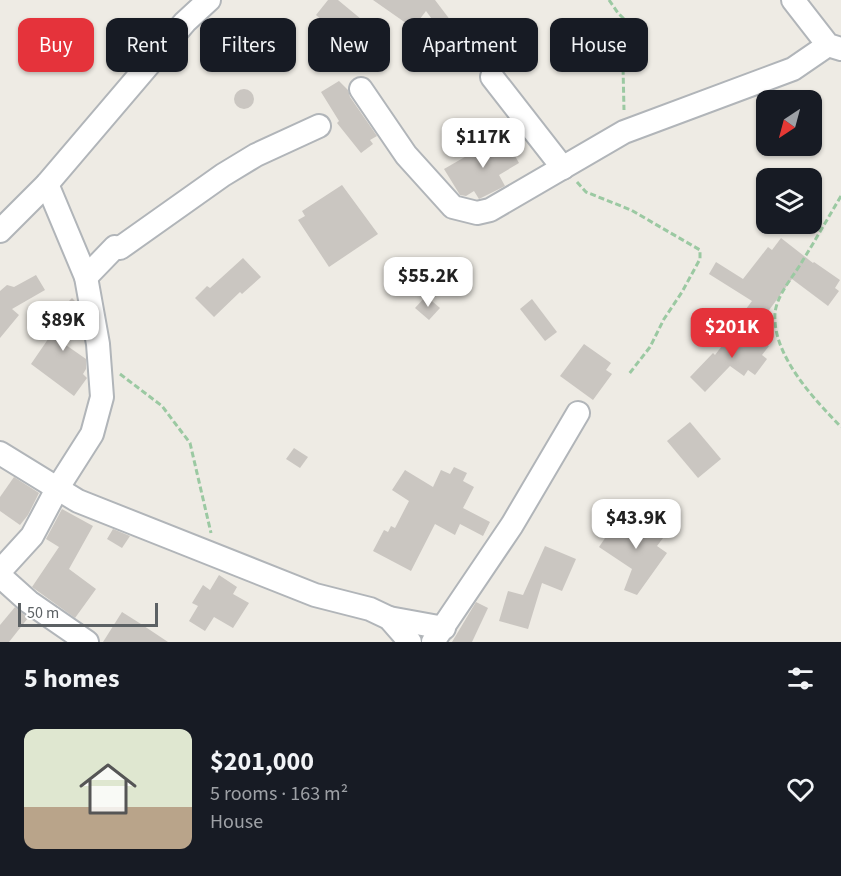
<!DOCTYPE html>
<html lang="en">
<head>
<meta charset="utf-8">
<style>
	body { margin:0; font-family:"Source Sans 3",sans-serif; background:#242831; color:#f1f3f6; height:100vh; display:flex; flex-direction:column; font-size:22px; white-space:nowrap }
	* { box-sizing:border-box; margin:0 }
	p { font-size:20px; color:#9ea1a6 }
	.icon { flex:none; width:33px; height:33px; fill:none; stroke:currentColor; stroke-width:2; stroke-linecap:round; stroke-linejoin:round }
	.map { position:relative; height:642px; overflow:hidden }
	.drawer { display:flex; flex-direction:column; background:#171b24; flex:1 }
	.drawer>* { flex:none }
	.top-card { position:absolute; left:18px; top:18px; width:806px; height:54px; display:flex; gap:12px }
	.needle { width:39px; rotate:216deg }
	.buttons { position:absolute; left:756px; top:90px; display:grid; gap:12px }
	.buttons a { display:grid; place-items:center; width:66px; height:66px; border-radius:12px; background:#171b24; box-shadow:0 2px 4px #0004; font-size:30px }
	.scale { position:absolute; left:18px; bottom:15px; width:140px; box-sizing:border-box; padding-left:6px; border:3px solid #5c6164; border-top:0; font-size:16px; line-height:21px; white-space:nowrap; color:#5c6164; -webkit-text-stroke:4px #fff; paint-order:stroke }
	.price { position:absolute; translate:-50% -51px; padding:0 14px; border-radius:12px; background:#fff; color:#222; font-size:20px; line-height:39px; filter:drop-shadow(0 2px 3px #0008) }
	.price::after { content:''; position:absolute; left:50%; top:36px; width:18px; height:14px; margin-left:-9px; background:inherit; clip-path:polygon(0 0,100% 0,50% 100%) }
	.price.selected { background:#e5333b; color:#fff }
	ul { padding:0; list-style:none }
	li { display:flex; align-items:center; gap:18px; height:150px; padding:0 24px }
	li+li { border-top:2px solid #363941 }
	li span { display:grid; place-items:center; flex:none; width:168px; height:120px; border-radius:12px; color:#555 }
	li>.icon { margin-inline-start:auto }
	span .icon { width:72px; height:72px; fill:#fffc; stroke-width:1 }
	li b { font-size:26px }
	h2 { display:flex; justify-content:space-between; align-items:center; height:72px; padding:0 24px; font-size:26px }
	.tag { padding:0 21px; border-radius:12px; background:#171b24; box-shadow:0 2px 4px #0004; font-size:21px; line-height:54px }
	.tag.selected { background:#e5333b; color:#fff }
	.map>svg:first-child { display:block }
</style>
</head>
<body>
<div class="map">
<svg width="841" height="642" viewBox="0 0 841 642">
	<rect width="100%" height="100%" fill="#eeebe4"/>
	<g fill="#cac6c1">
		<polygon points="328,0 338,0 367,24 350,44 316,15"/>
		<polygon points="373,0 435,0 454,25 443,34 426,11 413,28"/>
		<polygon points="459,30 470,44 458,53 447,38"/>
		<polygon points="339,81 348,90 350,97 377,136 370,140 373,144 361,153 337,123 339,121 321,92"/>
		<circle cx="244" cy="99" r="10"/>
		<polygon points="503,135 519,163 499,175 505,186 479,199 474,191 466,196 460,195 444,169"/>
		<polygon points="342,185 378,234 329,267 298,220 305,216 302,211"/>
		<polygon points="781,238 813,263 814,262 840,280 835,288 839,291 828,306 792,279 756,328 740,317 752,301 709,274 716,262 743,279 768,247 772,250"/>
		<polygon points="243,258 261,277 242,294 240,292 214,317 195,298 207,286 210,288"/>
		<polygon points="36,275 45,290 12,309 19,315 0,338 0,291 7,285 14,287"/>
		<polygon points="426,296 440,308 429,320 415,308"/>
		<polygon points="72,298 77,303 81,324 63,343 86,359 86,369 83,374 87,378 74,396 31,364 55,329 48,322"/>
		<polygon points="532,299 557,332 545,341 520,309"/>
		<polygon points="751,333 769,346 762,355 767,359 755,375 748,370 744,376 730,366 705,392 690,377 713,353 715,355 731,334"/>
		<polygon points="584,344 611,363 606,370 612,374 593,400 560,376"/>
		<polygon points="690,422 721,459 698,478 667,441"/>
		<polygon points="294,448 308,457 300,468 286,459"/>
		<polygon points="454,467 467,473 463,481 474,487 463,508 490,522 483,536 460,524 455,535 435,524 411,571 373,551 384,530 388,532 391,526 395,528 409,501 392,490 405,470 433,487 441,470 450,474"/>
		<polygon points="14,477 39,493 28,515 20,525 0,511 0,497"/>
		<polygon points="62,509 93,526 69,569 96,589 75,618 32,587 59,547 46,539"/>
		<polygon points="638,515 666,534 657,546 667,553 637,595 624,590 632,569 599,547 618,519 629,527"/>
		<polygon points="113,529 130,536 122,548 107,539"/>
		<polygon points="545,546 576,559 562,591 542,583 528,629 499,621 508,591 523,595"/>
		<polygon points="219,575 237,587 233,594 249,603 233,628 214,617 205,631 189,621 198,606 192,603 203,585 210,590"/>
		<polygon points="476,602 488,608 472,642 452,642"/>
		<polygon points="15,607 28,618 9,642 0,642 0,625"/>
		<polygon points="122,612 141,624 168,642 103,642"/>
	</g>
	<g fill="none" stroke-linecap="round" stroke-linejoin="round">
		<g stroke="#b1b5b9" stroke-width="26">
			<g id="street">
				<polyline points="793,0 828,45 841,49"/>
				<polyline points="492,77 563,168"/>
				<polyline points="361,89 406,155 453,207 477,213 490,210 624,132 793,69 828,45"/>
				<polyline points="0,231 47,184 185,22 209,0"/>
				<polyline points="86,277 115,247 120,248 223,175 256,155 319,126"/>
				<polyline points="0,453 78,501 315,595 370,609 389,618 410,642"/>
				<polyline points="0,571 32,536 57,489 92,434 102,397 98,344 86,277 47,184"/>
				<polyline points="0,576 29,602 87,642"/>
				<polyline points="389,618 444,628"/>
				<polyline points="433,642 512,525 578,413"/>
			</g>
		</g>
		<g stroke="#9bc9a2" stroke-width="3" stroke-dasharray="6 3" stroke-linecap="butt">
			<polyline points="609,0 618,13 635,30 635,38 623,66 624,110"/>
			<polyline points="577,182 586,192 631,210 700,250 700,259 682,292 664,319 650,347 629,374"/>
			<path d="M841 196C828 218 816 239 803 260 794 276 777 294 775 313 772 355 814 399 841 427"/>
			<polyline points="120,374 162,406 190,443 211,533"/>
		</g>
		<use href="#street" stroke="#fff" stroke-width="22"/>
	</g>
</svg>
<div class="buttons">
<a><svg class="needle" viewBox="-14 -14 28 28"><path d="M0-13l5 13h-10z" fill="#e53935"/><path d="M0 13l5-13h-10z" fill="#9ea1a6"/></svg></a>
<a><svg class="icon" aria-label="layers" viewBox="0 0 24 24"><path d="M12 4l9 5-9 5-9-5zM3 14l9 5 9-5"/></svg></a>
</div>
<div class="scale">50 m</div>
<b class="price" style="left:483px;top:169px">$117K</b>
<b class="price" style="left:428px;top:308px">$55.2K</b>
<b class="price" style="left:63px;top:352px">$89K</b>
<b class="price selected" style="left:732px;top:359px">$201K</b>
<b class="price" style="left:636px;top:550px">$43.9K</b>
<div class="top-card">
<a class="tag selected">Buy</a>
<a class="tag">Rent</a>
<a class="tag">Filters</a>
<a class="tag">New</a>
<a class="tag">Apartment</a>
<a class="tag">House</a>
</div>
</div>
<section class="drawer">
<h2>5 homes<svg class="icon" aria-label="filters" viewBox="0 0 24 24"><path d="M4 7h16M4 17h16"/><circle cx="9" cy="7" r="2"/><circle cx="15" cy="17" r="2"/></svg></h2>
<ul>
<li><span style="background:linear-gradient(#dfe7d0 65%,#b9a48a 0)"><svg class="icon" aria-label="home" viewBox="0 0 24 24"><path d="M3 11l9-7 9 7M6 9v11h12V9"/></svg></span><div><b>$201,000</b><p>5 rooms · 163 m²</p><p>House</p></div><svg class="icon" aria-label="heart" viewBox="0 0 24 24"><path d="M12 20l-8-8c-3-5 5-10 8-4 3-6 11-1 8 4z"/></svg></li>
</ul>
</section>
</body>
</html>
